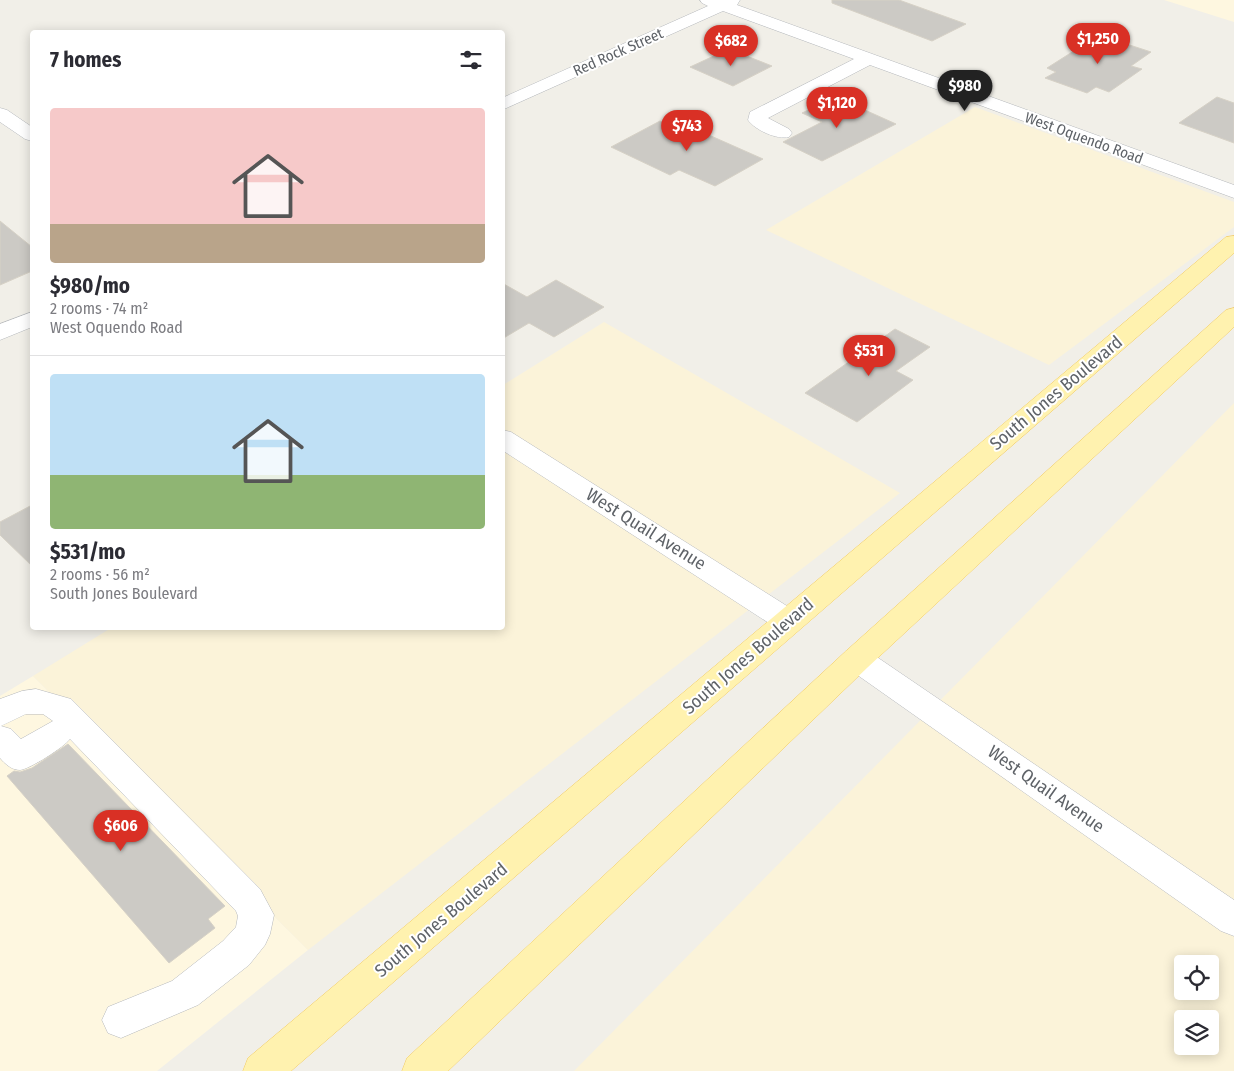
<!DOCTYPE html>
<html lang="en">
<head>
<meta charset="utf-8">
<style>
	body { margin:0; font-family:"Fira Sans Condensed",sans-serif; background:#f2f2f3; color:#2b2b33; height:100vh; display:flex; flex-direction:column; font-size:19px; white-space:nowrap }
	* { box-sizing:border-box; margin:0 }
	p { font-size:16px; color:#7c7c81 }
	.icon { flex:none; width:28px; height:28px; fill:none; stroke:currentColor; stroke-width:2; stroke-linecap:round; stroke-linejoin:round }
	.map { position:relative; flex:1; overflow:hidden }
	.side { position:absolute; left:30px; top:30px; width:475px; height:600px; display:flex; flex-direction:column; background:#fff; border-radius:5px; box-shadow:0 2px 12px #0003 }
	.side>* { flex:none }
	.buttons { position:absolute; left:1174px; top:955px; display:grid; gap:10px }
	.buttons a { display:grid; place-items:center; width:45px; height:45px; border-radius:5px; background:#fff; box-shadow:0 2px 12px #0003; font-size:25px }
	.price { position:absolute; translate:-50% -42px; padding:0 11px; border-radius:18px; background:#d93025; color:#fff; font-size:16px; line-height:32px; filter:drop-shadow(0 1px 2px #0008) }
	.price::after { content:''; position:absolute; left:50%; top:30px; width:15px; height:11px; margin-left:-8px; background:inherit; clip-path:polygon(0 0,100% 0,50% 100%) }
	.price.active { background:#222; color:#fff }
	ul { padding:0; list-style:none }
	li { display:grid; align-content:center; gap:10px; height:265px; padding:0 20px }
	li+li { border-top:1px solid #e1e1e2 }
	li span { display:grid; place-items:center; height:155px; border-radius:5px; color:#555 }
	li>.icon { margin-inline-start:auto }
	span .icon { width:90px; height:90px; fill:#fffc; stroke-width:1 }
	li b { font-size:21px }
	h2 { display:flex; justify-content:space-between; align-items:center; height:60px; padding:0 20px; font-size:21px }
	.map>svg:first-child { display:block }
</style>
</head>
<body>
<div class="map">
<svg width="1234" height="1071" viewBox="0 0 1234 1071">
	<rect width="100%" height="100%" fill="#f1efe8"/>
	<g fill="#fef7e0">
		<polygon points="1164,0 1234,0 1234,22"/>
		<polygon points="33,676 308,950 157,1071 0,1071 0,696"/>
	</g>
	<g fill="#fbf3d9" fill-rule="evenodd">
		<polygon points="975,107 1234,202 1234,227 1049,365 766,230"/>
		<polygon points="604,322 900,493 308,950 33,676 111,628 502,628 503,385"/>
		<path d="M1234 403V1071H574ZM1182 964H1210V991H1182ZM1182 1019H1210V1046H1182Z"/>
	</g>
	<g fill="#cccac5" stroke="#d6d1c6">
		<polygon points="832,0 899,0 966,24 932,41 832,3"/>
		<polygon points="1099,35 1151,52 1131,66 1142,69 1109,92 1096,87 1087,93 1045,78 1056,72 1047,68"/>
		<polygon points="729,49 772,66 733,86 690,67"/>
		<polygon points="836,97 896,124 822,161 783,142 822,122 802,113"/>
		<polygon points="1217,97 1234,103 1234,143 1179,123"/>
		<polygon points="675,120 763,159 715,186 679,170 670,175 611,147 660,121 667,124"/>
		<polygon points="0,221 32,247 32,271 0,285"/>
		<polygon points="556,280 604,307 554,337 529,323 502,339 502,283 527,297"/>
		<polygon points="895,329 930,347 896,371 913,380 857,422 805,393"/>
		<polygon points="32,505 32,566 0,535 0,522"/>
		<polygon points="68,744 225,906 208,919 215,928 169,963 7,776 14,771 20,772 32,768"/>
	</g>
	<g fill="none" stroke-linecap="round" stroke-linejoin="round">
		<g stroke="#b5b8bc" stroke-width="1">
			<g id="minor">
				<path d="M700 0H740L737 5 1234 185V198L870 65 768 118 789 129 792 133 789 137C777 140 755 130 748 120L750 112 854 59 723 11 502 110V98L708 6 702 3Z"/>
				<polygon points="0,108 7,110 32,127 32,141 25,139 0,122"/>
				<polygon points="32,312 32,327 0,340 0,324"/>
				<polygon points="502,430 511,432 798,613 803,621 798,629 788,632 778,629 502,450"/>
				<polygon points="857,648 868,651 1234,900 1234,936 1221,931 846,667 842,659 846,651"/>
				<path d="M36 689 71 699 260 889 274 915 270 934 265 945 249 965 198 1005 121 1038 108 1033 102 1020 108 1007 172 981 223 941 236 927 238 916 236 911 70 739C64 747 30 769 20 770 12 770 5 764 0 758V699L22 691ZM26 714H43L53 721 21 739 11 729 1 726Z"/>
			</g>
		</g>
		<g stroke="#f2c960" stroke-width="1">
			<g id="major">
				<polygon points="1234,236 1234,253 291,1071 243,1071 248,1058 1226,237"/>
				<polygon points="1234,308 1234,327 868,667 448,1071 402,1071 407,1058 846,651 1226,310"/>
			</g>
		</g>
		<use href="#minor" fill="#fff" fill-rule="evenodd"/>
		<use href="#major" fill="#fff2af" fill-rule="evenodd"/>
	</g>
	<g text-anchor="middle" stroke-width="4" stroke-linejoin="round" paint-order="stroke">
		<g font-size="15" fill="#5f6368" stroke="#fff">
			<text transform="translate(618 52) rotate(-24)" y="5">Red Rock Street</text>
			<text transform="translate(1084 138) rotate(20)" y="5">West Oquendo Road</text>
		</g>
		<g font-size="18" fill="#5f6368" stroke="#fff">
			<text transform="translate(1056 393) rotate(-40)" y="6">South Jones Boulevard</text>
			<text transform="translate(646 529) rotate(32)" y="6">West Quail Avenue</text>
			<text transform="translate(748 656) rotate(-41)" y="6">South Jones Boulevard</text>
			<text transform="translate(1046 789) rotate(35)" y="6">West Quail Avenue</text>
			<text transform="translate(441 920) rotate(-40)" y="6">South Jones Boulevard</text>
		</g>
	</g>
</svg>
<div class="buttons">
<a><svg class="icon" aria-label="locate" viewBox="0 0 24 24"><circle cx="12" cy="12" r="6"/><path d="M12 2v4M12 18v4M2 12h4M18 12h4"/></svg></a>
<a><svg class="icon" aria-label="layers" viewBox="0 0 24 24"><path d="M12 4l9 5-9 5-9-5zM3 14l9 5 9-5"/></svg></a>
</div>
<b class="price" style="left:1098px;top:65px">$1,250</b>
<b class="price" style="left:731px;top:67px">$682</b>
<b class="price active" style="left:965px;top:112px">$980</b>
<b class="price" style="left:837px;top:129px">$1,120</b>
<b class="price" style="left:687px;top:152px">$743</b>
<b class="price" style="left:869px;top:377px">$531</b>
<b class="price" style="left:121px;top:852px">$606</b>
<section class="side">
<h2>7 homes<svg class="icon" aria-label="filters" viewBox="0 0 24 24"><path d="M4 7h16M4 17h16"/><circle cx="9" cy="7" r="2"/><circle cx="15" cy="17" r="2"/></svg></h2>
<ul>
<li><span style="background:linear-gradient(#f6c9c9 75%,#b9a48a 0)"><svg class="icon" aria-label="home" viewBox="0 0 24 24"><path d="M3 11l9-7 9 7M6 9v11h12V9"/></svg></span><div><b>$980/mo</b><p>2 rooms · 74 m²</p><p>West Oquendo Road</p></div></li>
<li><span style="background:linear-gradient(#bfe0f5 65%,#8fb573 0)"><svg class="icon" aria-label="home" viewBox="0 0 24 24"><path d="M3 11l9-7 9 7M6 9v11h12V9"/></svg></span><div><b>$531/mo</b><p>2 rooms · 56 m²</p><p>South Jones Boulevard</p></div></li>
</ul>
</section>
</div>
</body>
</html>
